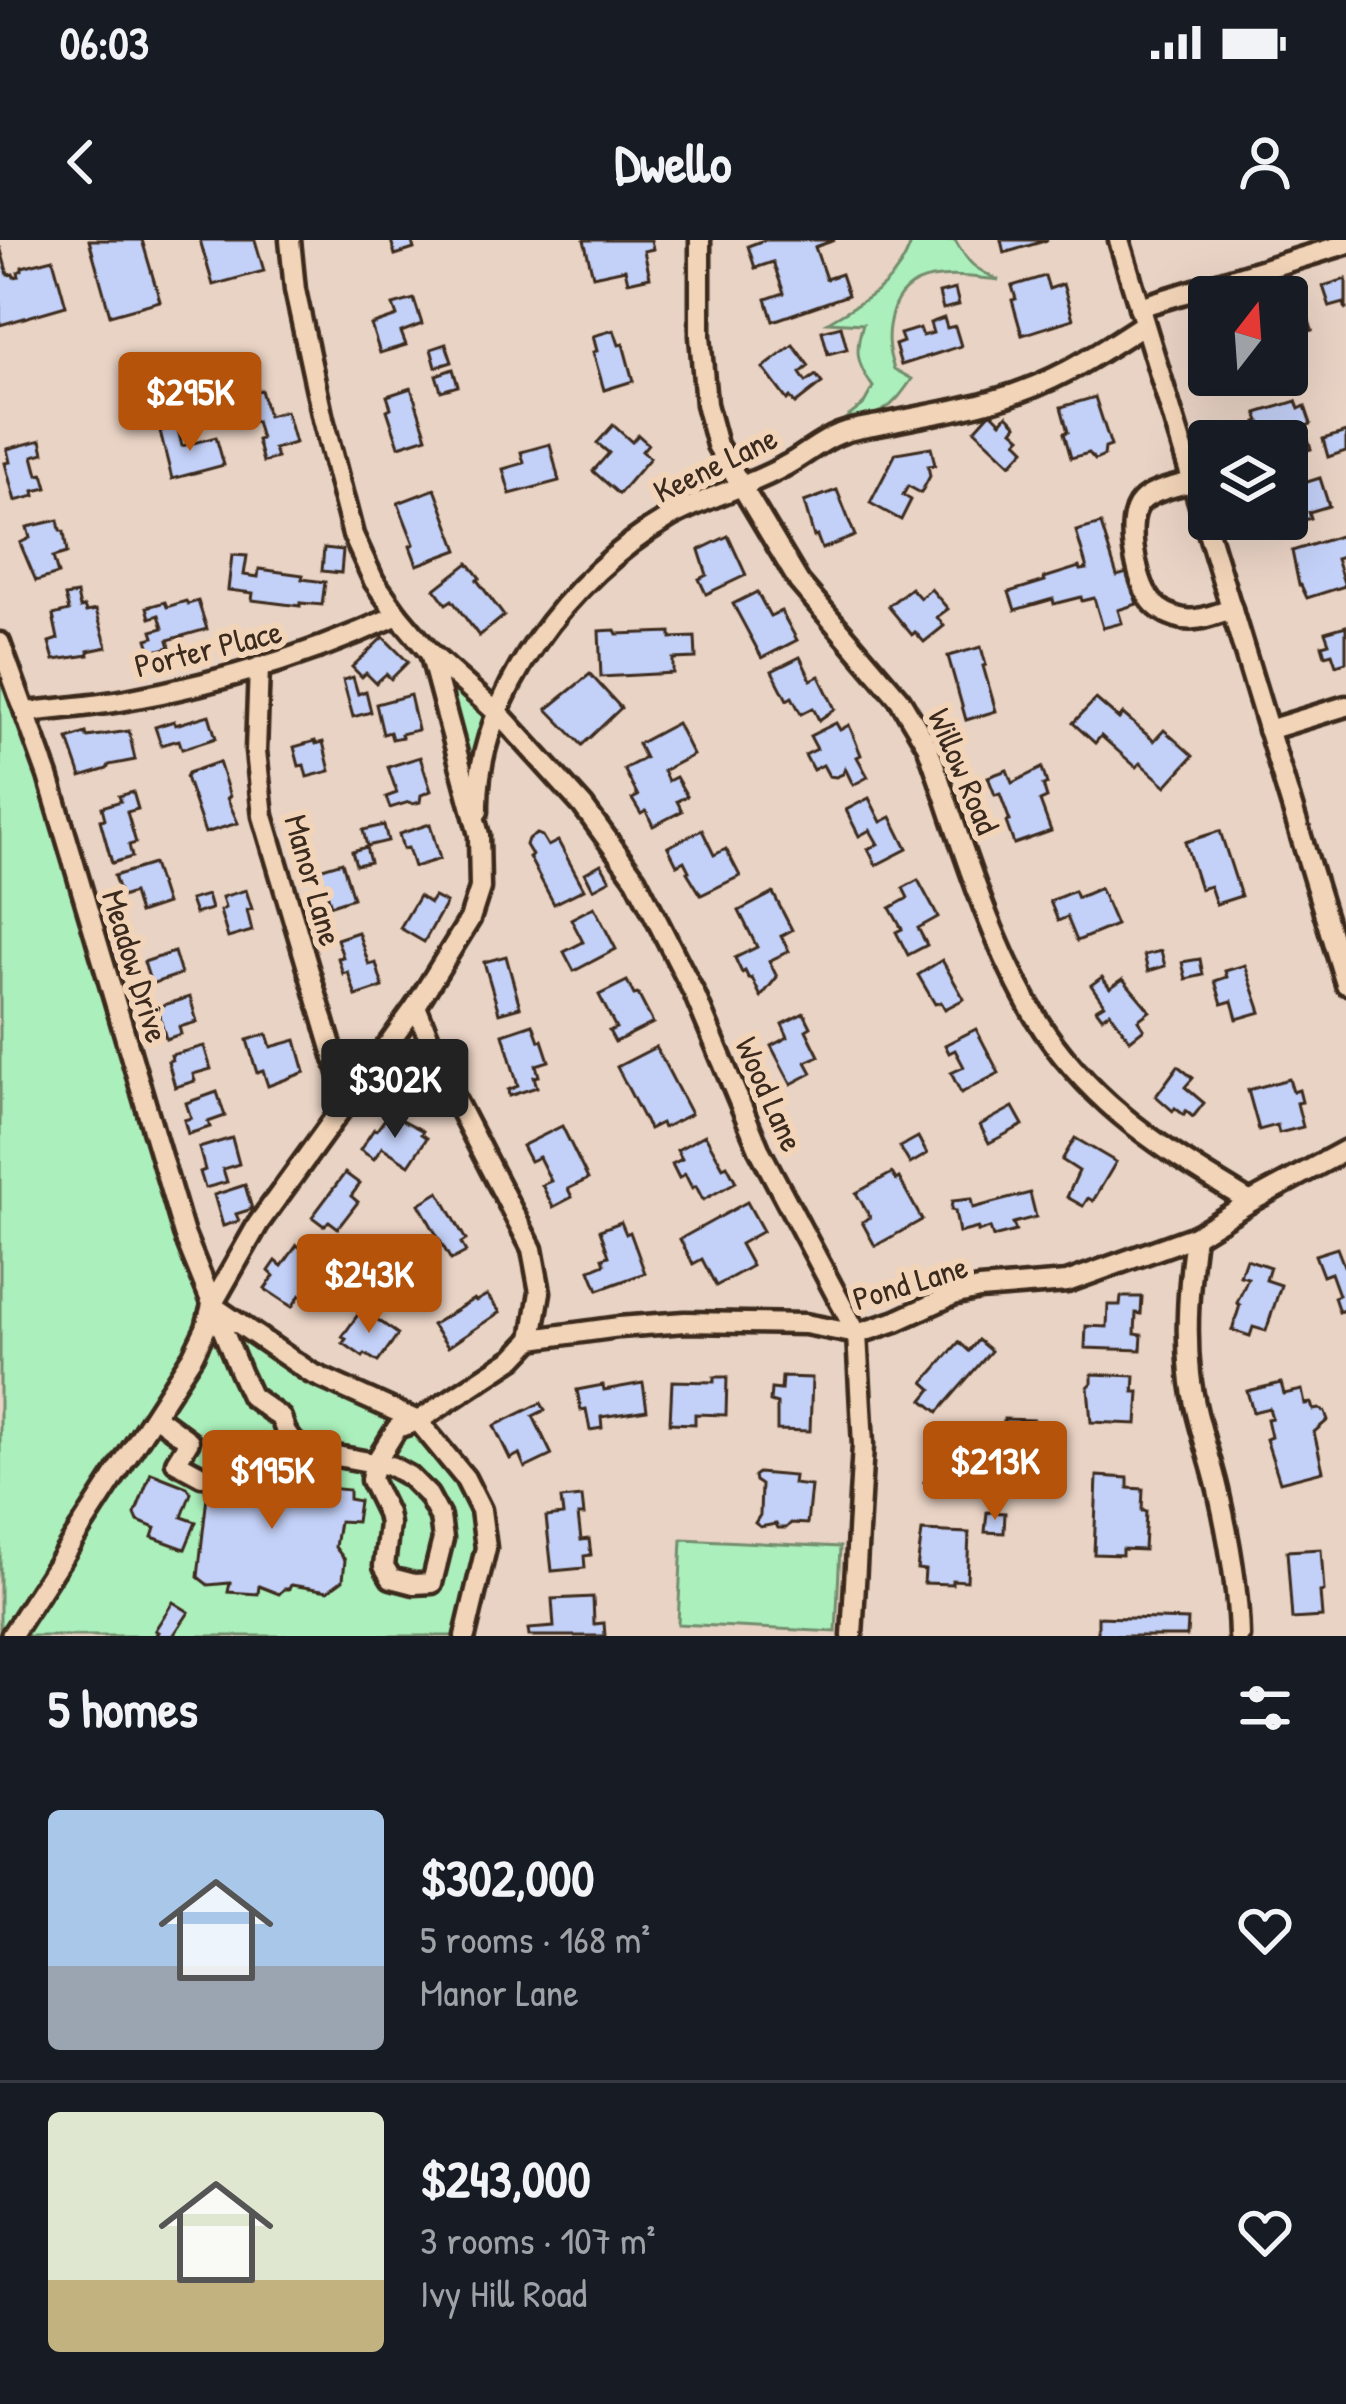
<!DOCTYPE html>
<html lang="en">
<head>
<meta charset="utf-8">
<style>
	body { margin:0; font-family:"Patrick Hand",sans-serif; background:#20242c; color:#f1f3f6; height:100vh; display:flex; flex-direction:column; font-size:45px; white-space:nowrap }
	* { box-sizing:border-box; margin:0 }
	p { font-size:39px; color:#9ea1a6 }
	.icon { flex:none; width:66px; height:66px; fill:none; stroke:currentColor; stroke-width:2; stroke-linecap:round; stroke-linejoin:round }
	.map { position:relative; height:1396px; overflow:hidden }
	.details { display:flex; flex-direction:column; background:#171b24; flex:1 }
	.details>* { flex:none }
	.needle { width:78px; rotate:17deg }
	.fabs { position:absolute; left:1188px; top:36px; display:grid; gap:24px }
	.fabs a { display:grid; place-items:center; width:120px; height:120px; border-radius:12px; background:#171b24; box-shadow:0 12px 48px #0002; font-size:60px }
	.price { position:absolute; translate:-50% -102px; padding:0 27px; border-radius:12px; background:#b45309; color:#fff; font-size:39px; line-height:78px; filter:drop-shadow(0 3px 6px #0008) }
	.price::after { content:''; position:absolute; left:50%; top:72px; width:36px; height:27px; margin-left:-18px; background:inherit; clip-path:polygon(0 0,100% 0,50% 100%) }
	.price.current { background:#222; color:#fff }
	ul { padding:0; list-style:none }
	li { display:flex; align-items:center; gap:36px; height:300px; padding:0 48px }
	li+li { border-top:3px solid #363941 }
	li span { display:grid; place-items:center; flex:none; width:336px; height:240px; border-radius:12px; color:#555 }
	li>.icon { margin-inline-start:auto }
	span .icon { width:144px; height:144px; fill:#fffc; stroke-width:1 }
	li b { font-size:51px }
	h2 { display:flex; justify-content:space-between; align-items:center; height:144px; padding:0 48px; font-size:51px }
	.status { display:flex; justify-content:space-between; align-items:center; height:84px; padding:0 60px; background:#171b24; direction:ltr }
	.status svg { height:33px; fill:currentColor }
	header { display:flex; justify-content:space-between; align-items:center; height:156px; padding:0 48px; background:#171b24; font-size:54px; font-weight:700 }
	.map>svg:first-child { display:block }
</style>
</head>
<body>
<div class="status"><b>06:03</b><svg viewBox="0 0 49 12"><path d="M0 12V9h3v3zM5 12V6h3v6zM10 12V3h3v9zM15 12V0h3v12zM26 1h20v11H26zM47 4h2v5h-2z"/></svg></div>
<header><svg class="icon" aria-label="back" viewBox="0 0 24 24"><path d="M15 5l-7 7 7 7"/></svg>Dwello<svg class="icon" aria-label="person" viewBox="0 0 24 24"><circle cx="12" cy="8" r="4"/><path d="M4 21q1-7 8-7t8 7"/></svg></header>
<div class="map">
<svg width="1346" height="1396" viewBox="0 0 1346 1396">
	<rect width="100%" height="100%" fill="#e9d3c5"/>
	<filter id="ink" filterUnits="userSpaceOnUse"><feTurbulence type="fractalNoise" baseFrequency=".00833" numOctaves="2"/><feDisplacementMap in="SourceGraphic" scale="24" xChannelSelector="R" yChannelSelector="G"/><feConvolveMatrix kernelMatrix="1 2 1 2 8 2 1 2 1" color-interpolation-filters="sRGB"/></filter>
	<g filter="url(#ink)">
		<g fill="#abf0bc" stroke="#738d6d" stroke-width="3">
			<path d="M912 0H955C969 24 973 28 999 40 961 36 905 26 892 73 886 93 887 109 894 129L912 139C890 171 883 175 845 179L863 165 873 147C857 125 854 111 863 84L828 82C866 59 898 46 912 0Z"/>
			<polygon points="0,415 212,1065 422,1194 465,1238 486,1292 468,1396 0,1396"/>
			<polygon points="436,423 493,473 473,556"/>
			<polygon points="682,1299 840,1307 836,1392 678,1384"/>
		</g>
		<g fill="#c3d0f7" stroke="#3b2a1e" stroke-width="3">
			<polygon points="89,0 142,0 160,61 110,75"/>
			<polygon points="200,0 255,0 264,31 213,45"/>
			<polygon points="391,0 418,0 412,2 414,9 395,15"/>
			<polygon points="584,0 651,0 653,9 644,11 650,37 628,42 625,29 593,36"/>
			<polygon points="764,0 835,0 815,7 826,39 841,34 848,55 773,81 766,59 784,53 773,22 755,28 748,6"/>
			<polygon points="1001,0 1048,0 1004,13"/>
			<polygon points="0,7 8,35 13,34 14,37 19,36 18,32 22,30 22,27 53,19 66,66 0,85"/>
			<polygon points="1045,36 1049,49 1063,44 1073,79 1022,95 1012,60 1016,59 1012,46"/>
			<polygon points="1346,39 1346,70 1344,63 1330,67 1323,46"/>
			<polygon points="955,49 959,65 943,69 939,53"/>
			<polygon points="414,59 422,84 401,92 406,105 380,113 371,85 397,76 393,65"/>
			<polygon points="1307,74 1312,90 1295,95 1290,79"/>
			<polygon points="944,78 947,88 955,86 961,106 901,125 895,105 903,102 900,94 920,88 923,96 933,93 930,83"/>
			<polygon points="841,86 847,109 828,114 822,91"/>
			<polygon points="614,90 619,105 623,104 633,141 604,150 593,112 597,111 593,96"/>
			<polygon points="446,104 452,122 436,127 431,109"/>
			<polygon points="793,105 809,126 800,133 806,142 816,135 822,143 795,164 790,157 787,160 763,128"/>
			<polygon points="453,129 458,146 441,151 436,135"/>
			<polygon points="411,148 427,197 399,206 387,170 391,168 387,156"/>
			<polygon points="261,150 268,176 286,171 295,203 274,209 277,218 263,222 257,200 261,199 256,181 248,183 240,155"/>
			<polygon points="1095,157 1111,206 1105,208 1104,216 1095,220 1089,213 1071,218 1064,193 1068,192 1061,167"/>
			<polygon points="1296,161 1299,169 1305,166 1311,184 1304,187 1311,209 1287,216 1287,201 1257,201 1255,193 1260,191 1257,182 1260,181 1257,173"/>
			<polygon points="991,172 1001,182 1007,175 1017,185 1013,190 1021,197 1017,201 1025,209 1011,224 975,190"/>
			<polygon points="613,185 632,202 638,195 648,204 642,211 650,218 619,254 593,231 609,213 597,203"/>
			<polygon points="177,186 182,206 216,197 224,225 172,239 160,191"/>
			<polygon points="1346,192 1346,211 1328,217 1323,199"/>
			<polygon points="41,200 44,213 33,216 38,235 43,234 47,248 34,251 35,256 15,261 5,223 10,222 7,209"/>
			<polygon points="550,204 559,241 510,254 503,229 524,223 521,212"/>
			<polygon points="931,207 935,225 928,226 930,236 921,253 908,246 903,255 911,260 901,280 870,263 896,213"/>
			<polygon points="1299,238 1301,244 1320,238 1329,266 1309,272 1311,278 1298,282 1296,276 1291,277 1287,264 1287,242"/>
			<polygon points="435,249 458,310 417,325 410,306 414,304 398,263"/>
			<polygon points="837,250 855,296 822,309 817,296 814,297 804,262"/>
			<polygon points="58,280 60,290 64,292 67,313 53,317 58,334 36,341 20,303 30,298 27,287"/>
			<polygon points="1101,284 1117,336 1127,333 1137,364 1118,370 1122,383 1103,388 1094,358 1082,361 1081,357 1054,364 1053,359 1015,370 1009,352 1045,341 1044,338 1079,327 1080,330 1087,329 1076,291"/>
			<polygon points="1346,294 1346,316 1336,319 1345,346 1307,358 1301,345 1299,345 1292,311"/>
			<polygon points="728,296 746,335 706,354 699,339 707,335 699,310"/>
			<polygon points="324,308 343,310 341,333 322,331"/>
			<polygon points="232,315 247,316 244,335 258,337 259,329 303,335 302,339 325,342 322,365 300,363 300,366 252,360 253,353 228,350"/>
			<polygon points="468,323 480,338 477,340 504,376 479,396 452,360 446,364 435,349"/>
			<polygon points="911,348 920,358 931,349 948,369 937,377 944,386 924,402 915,392 912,395 888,366"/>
			<polygon points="757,352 770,376 781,371 797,400 762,418 733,364"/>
			<polygon points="77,354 80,368 84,367 86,372 96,370 107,407 88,411 89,415 54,420 49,402 58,399 53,375 69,371 65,356"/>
			<polygon points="186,361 188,364 198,361 207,389 168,400 170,407 151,412 147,399 154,397 152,391 163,388 159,375 150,378 147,367 165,362 167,367"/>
			<polygon points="1346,386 1346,422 1336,425 1332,413 1325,415 1322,405 1329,403 1325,392"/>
			<polygon points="615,390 617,394 671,392 671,398 695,397 696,418 673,419 673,433 601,437 599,391"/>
			<polygon points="383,397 408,422 391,439 386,434 376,443 366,433 362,437 352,427"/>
			<polygon points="981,407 986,425 983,426 996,471 966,480 948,416"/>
			<polygon points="800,417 811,440 819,436 835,469 819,480 813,468 801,474 792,457 787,460 772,431"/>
			<polygon points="590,434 621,468 582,505 547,469"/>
			<polygon points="353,437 358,454 366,451 371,472 353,477 343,440"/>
			<polygon points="410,455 418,490 401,494 402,497 392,499 390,492 383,494 376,464"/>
			<polygon points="1096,459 1119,479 1123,474 1154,501 1164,490 1193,516 1166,546 1140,523 1136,527 1101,496 1095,503 1073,483"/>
			<polygon points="209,475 216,498 182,509 179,500 161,505 155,487 174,481 175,485"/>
			<polygon points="677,483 693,515 663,531 668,541 676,537 687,556 677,561 682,571 653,586 646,571 641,574 632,559 638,556 624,529 645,518 638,504"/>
			<polygon points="836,483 840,490 849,485 861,515 857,517 868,537 853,545 845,528 843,534 836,537 829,536 823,525 813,530 805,515 817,509 810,496"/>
			<polygon points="129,491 135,520 109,525 107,529 81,537 68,499 86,493 87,497"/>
			<polygon points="315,501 316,504 323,502 330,531 307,537 304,525 299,526 294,507"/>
			<polygon points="420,517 431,551 421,555 420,562 413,564 409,562 390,568 386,557 397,553 388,527"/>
			<polygon points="219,522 230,557 227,558 238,583 205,593 186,537 188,533"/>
			<polygon points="1042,528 1047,544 1043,545 1047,558 1040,561 1051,591 1014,604 1006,582 1010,581 1000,554 995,555 988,537 1007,530 1012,543"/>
			<polygon points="133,552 138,569 127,572 136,603 129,605 132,617 112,623 100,580 105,579 102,567 121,561 119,556"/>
			<polygon points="869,558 881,582 891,577 907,609 876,625 868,609 878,604 870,590 859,596 846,570"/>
			<polygon points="430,584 440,619 414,627 408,608 403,609 399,594"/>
			<polygon points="384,585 388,601 367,606 363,590"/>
			<polygon points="702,590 714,615 726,609 740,636 701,655 687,632 689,631 684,621 677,625 668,607"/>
			<polygon points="1220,591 1241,656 1216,664 1210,646 1200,649 1185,602"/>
			<polygon points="537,594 542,596 548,606 558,601 584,649 554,664 529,617 532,615 526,605 528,599"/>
			<polygon points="366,607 370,622 356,625 352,611"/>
			<polygon points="342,622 353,658 331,665 319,629"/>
			<polygon points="153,624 166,664 139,673 133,653 121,657 114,636"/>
			<polygon points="601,624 610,640 593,649 585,633"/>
			<polygon points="918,640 938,677 918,688 927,705 908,715 896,692 902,689 890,668 908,658 903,648"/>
			<polygon points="1100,648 1116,685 1077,701 1067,677 1058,681 1050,661 1074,651 1077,658"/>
			<polygon points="246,650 252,669 247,670 252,691 228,698 220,671 225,668 222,657"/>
			<polygon points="773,653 792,690 781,696 789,711 769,721 777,737 761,757 752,738 749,739 745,731 742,733 735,718 757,707 739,671"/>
			<polygon points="207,655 211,669 195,674 190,660"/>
			<polygon points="419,656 430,663 434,657 446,663 424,702 400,688"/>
			<polygon points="594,667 616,709 574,731 564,712 583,702 571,679"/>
			<polygon points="358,692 369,725 376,723 383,747 356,756 348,732 343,734 338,718 343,717 337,699"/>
			<polygon points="1161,711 1165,726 1148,731 1144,715"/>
			<polygon points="174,712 181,734 151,744 144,722"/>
			<polygon points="506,716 520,767 499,773 484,722"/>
			<polygon points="1200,719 1203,735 1186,739 1182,722"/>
			<polygon points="942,720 964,759 945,769 941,762 935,764 918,735"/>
			<polygon points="1245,725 1261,772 1237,779 1232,761 1222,764 1215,741 1227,737 1225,731"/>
			<polygon points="1102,737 1110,748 1123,739 1150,771 1138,780 1144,789 1130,800 1110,772 1102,777 1096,769 1104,764 1091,745"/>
			<polygon points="627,741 634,755 638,754 653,783 615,802 609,791 616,788 599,755"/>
			<polygon points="190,757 197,782 179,787 181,794 166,799 157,767"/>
			<polygon points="804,773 811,787 806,790 819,816 806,822 812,833 791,844 771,806 788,797 782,784"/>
			<polygon points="533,784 539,801 542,800 549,821 536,825 539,836 534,837 537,847 509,856 508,850 518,846 503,794"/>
			<polygon points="976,789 999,833 961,853 951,833 964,827 955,810 949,813 945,805"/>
			<polygon points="267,794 271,807 296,800 305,832 268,846 263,831 257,833 247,800"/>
			<polygon points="204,806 211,829 193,834 195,841 175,847 168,821 172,820 171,815"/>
			<polygon points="656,807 691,874 663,888 661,883 649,889 617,827"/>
			<polygon points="1178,826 1193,838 1185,847 1204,863 1193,877 1186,871 1184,875 1175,868 1173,871 1156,856"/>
			<polygon points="1289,839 1293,852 1299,850 1302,862 1297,863 1303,887 1279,893 1277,885 1259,890 1248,850"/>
			<polygon points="217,852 225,876 208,882 210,887 188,894 184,880 191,878 186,863"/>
			<polygon points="1013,867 1023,885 989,903 980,885"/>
			<polygon points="399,878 423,891 421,894 427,898 409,925 382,907 374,919 360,910 374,889 377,890 385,879 394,885"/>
			<polygon points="562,886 588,939 568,949 572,957 553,967 542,945 551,941 539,917 530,921 522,906"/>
			<polygon points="705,895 723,927 727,925 736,942 703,960 696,946 692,948 685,934 679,938 672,924 682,919 677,910"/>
			<polygon points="918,897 927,914 910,924 900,907"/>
			<polygon points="232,898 239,924 223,929 227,942 205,948 200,932 205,930 199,908"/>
			<polygon points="1075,898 1116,922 1093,961 1088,958 1083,966 1067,957 1079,931 1062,920"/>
			<polygon points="345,933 360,944 351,956 358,962 338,988 329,981 324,986 312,977"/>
			<polygon points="892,933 896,940 899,938 922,980 875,1006 862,982 870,977 856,953"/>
			<polygon points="245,945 252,969 236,974 239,981 223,986 214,955"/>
			<polygon points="439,952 466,1000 461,1003 466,1012 451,1020 419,964"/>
			<polygon points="1030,953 1036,977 1013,983 1016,991 993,997 990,988 978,992 978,988 959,993 955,971 951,970 952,961 971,959 973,968"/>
			<polygon points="747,962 763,991 740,1004 752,1026 716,1046 702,1019 693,1024 680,999"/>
			<polygon points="621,982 626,994 630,992 645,1033 598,1050 590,1030 605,1024 603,1018 609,1016 600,990"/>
			<polygon points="297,1005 327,1027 305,1058 300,1055 292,1067 265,1049 274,1036 269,1031 276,1021 282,1026"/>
			<polygon points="1337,1008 1344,1026 1346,1025 1346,1069 1339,1072 1334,1057 1339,1055 1331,1033 1323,1036 1315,1015"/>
			<polygon points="1246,1019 1270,1027 1266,1040 1281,1045 1266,1091 1253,1087 1250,1096 1232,1090 1240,1065 1237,1063 1248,1038 1240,1036"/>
			<polygon points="487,1055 500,1072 448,1107 432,1085 474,1059 476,1061"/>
			<polygon points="1121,1057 1142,1057 1141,1074 1136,1073 1135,1094 1142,1095 1141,1110 1085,1108 1086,1086 1107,1087 1108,1065 1120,1065"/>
			<polygon points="362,1069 398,1094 378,1122 365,1114 363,1117 343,1103 346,1099 342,1097"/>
			<polygon points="978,1100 991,1111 938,1172 923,1160 932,1149 924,1142 959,1102 969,1111"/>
			<polygon points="1092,1134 1135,1136 1134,1152 1139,1152 1137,1184 1091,1182 1088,1147 1092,1143"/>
			<polygon points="714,1137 727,1137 726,1175 695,1174 695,1184 670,1183 672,1141 714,1142"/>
			<polygon points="782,1137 812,1138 810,1191 777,1190 777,1164 770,1162 771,1149 781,1150"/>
			<polygon points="643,1143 647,1170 601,1177 602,1188 590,1190 586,1169 581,1170 577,1150 603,1145 604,1150"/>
			<polygon points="1281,1143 1284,1154 1302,1150 1305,1164 1311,1163 1313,1170 1319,1169 1325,1172 1328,1180 1314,1192 1323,1231 1280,1242 1266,1199 1271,1197 1267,1179 1272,1178 1269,1168 1253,1172 1247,1151"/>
			<polygon points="541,1163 545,1170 533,1176 552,1215 525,1228 519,1214 510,1219 494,1186"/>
			<polygon points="1004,1179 1034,1180 1033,1198 1003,1197"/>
			<polygon points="959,1188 980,1201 949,1248 941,1242 936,1250 924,1242"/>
			<polygon points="246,1226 269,1229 268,1235 292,1238 292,1241 318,1245 318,1247 349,1250 349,1259 359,1261 356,1282 339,1281 335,1307 345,1320 343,1340 328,1351 291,1345 289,1349 284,1349 279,1354 259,1346 258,1354 228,1352 230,1343 208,1345 198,1337 210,1229 245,1232"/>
			<polygon points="151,1233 187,1247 191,1253 182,1277 196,1282 185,1309 152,1297 155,1288 138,1281 135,1274"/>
			<polygon points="758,1233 794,1236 793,1244 811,1246 807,1284 791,1283 786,1288 778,1288 776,1284 760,1287 755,1283 760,1275 761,1245 755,1241 754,1236"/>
			<polygon points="1097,1236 1128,1238 1128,1248 1143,1249 1142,1271 1146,1271 1144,1310 1122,1309 1122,1315 1094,1314"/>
			<polygon points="582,1257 584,1275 578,1275 581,1300 589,1299 591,1315 584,1316 585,1328 552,1331 546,1277 563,1275 561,1259"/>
			<polygon points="987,1272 1005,1273 1004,1293 985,1292"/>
			<polygon points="922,1291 969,1293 967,1341 952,1340 952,1344 924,1343 925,1330 917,1329"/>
			<polygon points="1321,1309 1324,1351 1320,1352 1322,1377 1292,1379 1287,1311"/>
			<polygon points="593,1357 594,1384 604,1383 605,1396 529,1396 528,1389 554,1387 552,1359"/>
			<polygon points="173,1362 189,1372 173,1396 155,1396 158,1392 155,1390"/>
			<polygon points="1098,1377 1188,1380 1187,1396 1098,1396"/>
		</g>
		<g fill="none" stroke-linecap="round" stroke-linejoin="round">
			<g stroke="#3b2a1e" stroke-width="27">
				<g id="minor">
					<path d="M700 0V96L706 164 717 205 799 342 900 460 927 505C960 596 986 694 1036 778 1057 813 1089 848 1120 874 1160 908 1205 934 1250 962"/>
					<polyline points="1119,0 1346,744"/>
					<polyline points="1139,67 1346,4"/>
					<path d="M1194 241C1179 246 1152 250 1141 262 1124 279 1136 335 1147 354 1153 366 1164 373 1176 377 1195 384 1214 374 1232 369"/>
					<polyline points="0,403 48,536 184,994 240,1132 251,1156 281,1178 286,1192 294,1203 309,1211 391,1226 409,1236 428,1255 440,1277 443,1299 432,1343 414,1344 391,1338 384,1326 389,1284 387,1273 371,1240 374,1225 397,1188 418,1181 514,1118 532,1099 619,1087 685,1082 805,1084 857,1094 896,1081 953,1055 979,1049 1067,1042 1195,996 1250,962 1346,910"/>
					<polyline points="430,413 504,479 583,566 636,639 694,753 759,909 857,1094 863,1205 852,1396"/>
					<polyline points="259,427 256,511 263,576 348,863"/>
					<path d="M25 472C58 469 93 466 126 460 220 443 311 415 398 375"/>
					<polyline points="1268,490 1346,466"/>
					<path d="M478 571C475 456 572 334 668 278 705 257 748 247 785 226 804 216 819 202 839 194 853 188 869 187 884 184 919 176 956 171 991 161 1052 145 1092 118 1144 84"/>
					<polyline points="416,766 449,848 532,1009 540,1052 532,1099"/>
					<path d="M1195 996C1189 1043 1185 1087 1190 1134 1194 1174 1209 1212 1218 1250 1229 1298 1238 1348 1239 1396"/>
					<polyline points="216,1068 311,1133 418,1181 465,1238 481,1270 486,1308 465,1396"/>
					<polyline points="155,1176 189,1201 176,1222 202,1236"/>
					<polyline points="11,1396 193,1115 206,1088 212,1065 258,984 416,766 470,679 480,648 479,595 430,413 398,375 374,341 353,295 323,179 295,50 290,0"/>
				</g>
			</g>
			<use href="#minor" stroke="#f2d4b8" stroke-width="18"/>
		</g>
	</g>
	<g text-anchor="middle" stroke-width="12" stroke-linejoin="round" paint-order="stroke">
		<g font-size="33" fill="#3b2a1e" stroke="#f2d4b8">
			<text transform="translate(715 224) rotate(-26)" y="12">Keene Lane</text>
			<text transform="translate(208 408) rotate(-14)" y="12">Porter Place</text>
			<text transform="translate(964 531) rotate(67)" y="12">Willow Road</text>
			<text transform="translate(314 640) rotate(74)" y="12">Manor Lane</text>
			<text transform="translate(136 726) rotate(73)" y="12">Meadow Drive</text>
			<text transform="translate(770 854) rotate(66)" y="12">Wood Lane</text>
			<text transform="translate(910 1042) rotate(-17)" y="12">Pond Lane</text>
		</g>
	</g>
</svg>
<div class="fabs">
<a><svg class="needle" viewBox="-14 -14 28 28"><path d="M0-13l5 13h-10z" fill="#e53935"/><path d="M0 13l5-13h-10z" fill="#9ea1a6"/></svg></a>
<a><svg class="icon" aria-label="layers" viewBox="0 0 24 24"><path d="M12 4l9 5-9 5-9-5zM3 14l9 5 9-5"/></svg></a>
</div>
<b class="price" style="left:190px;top:214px">$295K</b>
<b class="price current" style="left:395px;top:901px">$302K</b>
<b class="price" style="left:369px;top:1096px">$243K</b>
<b class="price" style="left:995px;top:1283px">$213K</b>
<b class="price" style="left:272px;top:1292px">$195K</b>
</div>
<section class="details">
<h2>5 homes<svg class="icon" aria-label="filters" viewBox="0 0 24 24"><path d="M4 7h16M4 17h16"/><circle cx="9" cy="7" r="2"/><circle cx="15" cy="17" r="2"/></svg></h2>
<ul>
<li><span style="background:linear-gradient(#a9c7e8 65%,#9aa5b1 0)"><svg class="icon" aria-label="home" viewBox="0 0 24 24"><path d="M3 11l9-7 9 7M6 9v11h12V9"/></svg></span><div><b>$302,000</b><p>5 rooms · 168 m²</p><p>Manor Lane</p></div><svg class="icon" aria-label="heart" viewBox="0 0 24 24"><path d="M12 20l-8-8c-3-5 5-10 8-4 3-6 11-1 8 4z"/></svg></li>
<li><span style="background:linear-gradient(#dfe7d0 70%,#c2b280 0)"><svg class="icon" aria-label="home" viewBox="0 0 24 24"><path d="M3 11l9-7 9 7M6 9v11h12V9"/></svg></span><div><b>$243,000</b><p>3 rooms · 107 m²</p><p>Ivy Hill Road</p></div><svg class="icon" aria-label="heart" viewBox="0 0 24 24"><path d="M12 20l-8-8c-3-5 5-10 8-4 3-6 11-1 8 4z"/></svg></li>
</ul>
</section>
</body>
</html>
